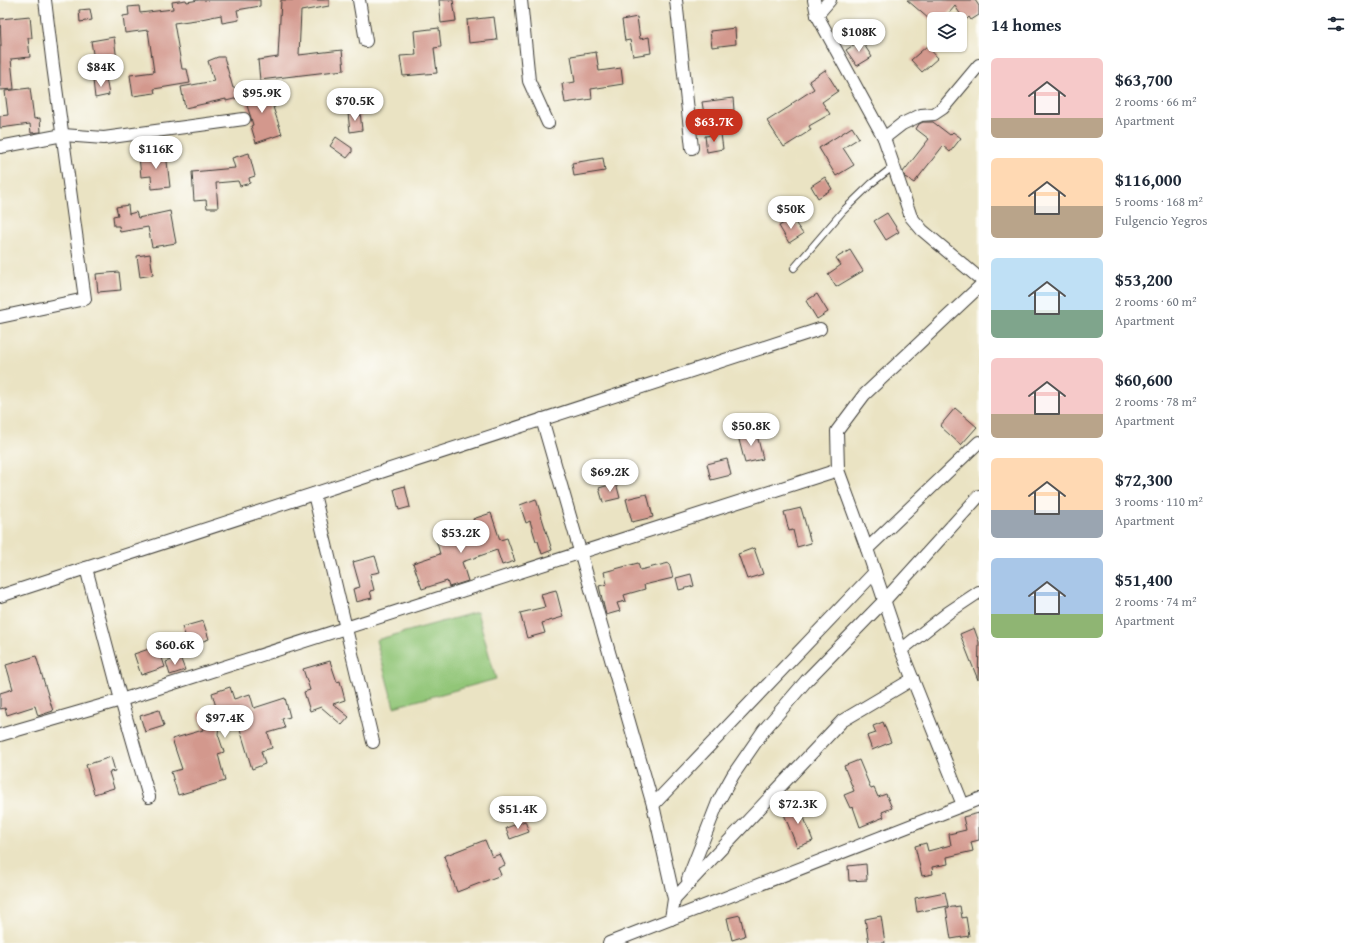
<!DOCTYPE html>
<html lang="en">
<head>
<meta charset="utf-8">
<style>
	body { margin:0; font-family:"Gentium Book Plus",serif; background:#f6f6f7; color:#1f2937; height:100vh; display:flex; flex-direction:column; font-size:15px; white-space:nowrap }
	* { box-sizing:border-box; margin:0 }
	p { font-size:13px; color:#747a83 }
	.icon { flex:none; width:22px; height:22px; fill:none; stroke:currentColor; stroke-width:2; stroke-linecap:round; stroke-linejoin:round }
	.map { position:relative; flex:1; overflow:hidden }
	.side { display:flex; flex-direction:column; background:#fff; width:380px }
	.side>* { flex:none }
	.fabs { position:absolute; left:927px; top:12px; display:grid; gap:8px }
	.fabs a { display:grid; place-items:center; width:40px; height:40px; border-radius:6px; background:#fff; box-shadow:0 1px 3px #0004; font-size:20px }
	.price { position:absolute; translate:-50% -34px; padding:0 9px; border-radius:14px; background:#fff; color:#222; font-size:13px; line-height:26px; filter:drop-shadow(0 1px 2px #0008) }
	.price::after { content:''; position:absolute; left:50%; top:24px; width:12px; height:9px; margin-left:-6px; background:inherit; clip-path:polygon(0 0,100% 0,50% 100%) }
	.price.on { background:#c8321e; color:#fff }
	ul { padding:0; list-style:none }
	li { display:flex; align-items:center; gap:12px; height:100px; padding:0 12px }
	li span { display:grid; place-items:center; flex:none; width:112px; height:80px; border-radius:6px; color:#555 }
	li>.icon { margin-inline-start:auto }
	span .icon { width:48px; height:48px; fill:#fffc; stroke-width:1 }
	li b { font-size:17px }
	h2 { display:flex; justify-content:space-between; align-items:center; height:48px; padding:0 12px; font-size:17px }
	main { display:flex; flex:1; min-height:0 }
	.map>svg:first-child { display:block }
</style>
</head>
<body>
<main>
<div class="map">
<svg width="979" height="943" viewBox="0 0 979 943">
	<rect width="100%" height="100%" fill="#fdfcf7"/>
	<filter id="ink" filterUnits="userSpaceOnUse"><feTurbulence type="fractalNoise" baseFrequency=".025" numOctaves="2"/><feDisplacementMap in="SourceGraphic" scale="8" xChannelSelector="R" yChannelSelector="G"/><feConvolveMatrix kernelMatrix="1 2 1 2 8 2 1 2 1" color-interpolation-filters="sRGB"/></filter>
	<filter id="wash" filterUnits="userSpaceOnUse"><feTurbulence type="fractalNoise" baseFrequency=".012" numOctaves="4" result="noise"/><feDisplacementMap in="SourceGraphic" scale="16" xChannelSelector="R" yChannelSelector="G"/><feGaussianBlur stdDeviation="0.9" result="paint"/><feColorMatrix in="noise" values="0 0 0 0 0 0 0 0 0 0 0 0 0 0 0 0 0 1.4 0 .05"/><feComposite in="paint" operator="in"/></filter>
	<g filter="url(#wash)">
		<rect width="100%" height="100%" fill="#eae3c3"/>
		<polygon fill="#92c678" stroke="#57714a" points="477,612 496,679 394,707 376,640"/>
		<g id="blocks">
			<g fill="#d3988d">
				<polygon points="186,0 187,2 199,0 260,0 260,6 237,10 239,20 222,23 221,15 196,20 174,23 182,69 187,69 190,83 154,89 155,93 133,96 130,75 154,72 148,30 125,33 123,16 129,15 128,7 139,6 140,13 173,9 172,2"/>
				<polygon points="281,0 329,0 329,6 301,11 299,55 342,50 344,70 260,80 258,60 278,57"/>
				<polygon points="439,0 453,0 456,21 441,23"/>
				<polygon points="907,0 975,0 979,6 979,15 971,20 969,17 965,21 955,6 944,19 929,19"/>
				<polygon points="90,9 92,20 80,22 79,10"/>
				<polygon points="30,16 32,38 28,38 30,57 11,59 14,89 0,90 0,46 1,46 0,19"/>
				<polygon points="494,17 497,40 469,43 467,20"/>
				<polygon points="637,17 640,39 649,37 651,53 633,56 630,40 625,41 622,20"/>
				<polygon points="439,28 441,47 434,48 437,73 403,76 400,56 416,55 414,31"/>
				<polygon points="735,28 736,44 712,47 710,31"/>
				<polygon points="114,37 118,69 96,73 91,41"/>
				<polygon points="861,40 872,57 857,66 846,50"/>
				<polygon points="927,46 938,58 922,72 911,60"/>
				<polygon points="596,52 599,71 621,68 623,84 591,89 592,99 565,103 562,84 575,82 571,56"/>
				<polygon points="218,57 224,57 233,88 240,86 242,97 226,101 226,99 185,108 181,87 214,81 208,61"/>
				<polygon points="825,70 838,91 822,102 830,114 809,126 811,130 784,147 767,121 792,105 791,104 814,89 809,81"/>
				<polygon points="106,78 109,95 95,98 93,80"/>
				<polygon points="268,85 275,107 273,107 282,134 256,143 251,126 253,125 251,118 243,93"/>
				<polygon points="30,88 34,119 40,118 41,132 31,133 30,124 0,128 0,116 8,115 5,91"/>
				<polygon points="733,98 734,110 704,114 702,102"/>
				<polygon points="360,112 362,130 350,132 348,113"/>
				<polygon points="923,122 933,122 950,135 953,132 961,138 950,152 943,146 914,183 905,177 903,172 929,139 916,129 919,124"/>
				<polygon points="852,127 859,138 843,148 854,165 836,176 819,148"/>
				<polygon points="721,134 723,149 707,152 705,136"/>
				<polygon points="336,137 352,148 352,152 347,158 330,146"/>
				<polygon points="166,153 170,187 152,189 151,176 141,177 139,156"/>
				<polygon points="249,153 255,176 249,178 250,183 240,186 238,181 216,183 218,208 207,208 206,200 194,201 192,172 235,168 232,158"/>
				<polygon points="603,158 605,171 574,176 572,163"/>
				<polygon points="825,177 832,189 818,198 811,186"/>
				<polygon points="128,205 129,214 136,212 138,218 170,211 176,243 152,247 148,227 120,232 119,226 114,226 113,216 118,215 116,207"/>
				<polygon points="887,213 899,232 886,240 874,221"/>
				<polygon points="792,218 803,234 789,243 779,226"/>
				<polygon points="850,250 863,271 836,287 828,274 841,265 836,258"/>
				<polygon points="150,254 153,275 140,277 137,256"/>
				<polygon points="119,272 121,290 98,292 96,274"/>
				<polygon points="817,294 828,312 817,319 806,301"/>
				<polygon points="955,408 977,427 961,445 940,426"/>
				<polygon points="756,431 763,459 745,463 738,436"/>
				<polygon points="727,459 731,475 711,480 707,464"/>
				<polygon points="616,483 620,498 603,502 599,488"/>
				<polygon points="405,486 410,507 399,510 394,489"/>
				<polygon points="647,494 653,517 632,522 626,499"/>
				<polygon points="536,499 552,550 542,554 538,541 536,541 530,521 526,523 520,505"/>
				<polygon points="801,508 811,543 797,547 793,530 789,531 784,512"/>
				<polygon points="491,513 500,540 507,538 515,561 502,565 497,550 462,562 468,581 449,587 447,581 422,589 413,563 440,554 434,532 453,527 458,544 479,537 473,519"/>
				<polygon points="754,548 763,574 747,579 738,554"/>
				<polygon points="375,556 380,572 370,574 374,590 370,591 372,598 356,602 353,589 360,587 353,562"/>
				<polygon points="638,563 640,570 669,563 673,578 644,585 645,589 624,595 626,601 617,603 620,611 606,615 599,586 607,584 604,572"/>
				<polygon points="691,574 694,586 679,590 676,578"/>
				<polygon points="556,590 563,617 542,623 545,633 527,638 520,613 545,607 541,594"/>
				<polygon points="203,621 209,639 184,648 181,636 185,635 182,627"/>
				<polygon points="974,628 979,642 978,680 960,634"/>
				<polygon points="158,646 165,667 141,675 134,654"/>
				<polygon points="36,656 53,711 38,716 35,706 7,715 5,708 0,709 0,693 13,689 6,665"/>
				<polygon points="180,657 185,670 170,675 166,662"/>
				<polygon points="330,661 337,682 340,681 345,700 333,704 349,717 342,725 321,707 310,711 304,692 310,690 303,669"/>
				<polygon points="230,687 234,699 250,694 254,708 285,698 290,717 282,719 285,728 268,733 272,748 261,751 265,764 252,769 237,719 219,725 218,734 224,752 218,754 225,781 178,795 171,772 182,769 172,739 203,730 198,713 216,707 212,693"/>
				<polygon points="159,710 164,726 145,732 140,716"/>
				<polygon points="883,722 891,742 872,750 867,736 876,733 873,726"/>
				<polygon points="111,757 115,771 109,772 114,788 94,794 86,765"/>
				<polygon points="859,760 871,789 874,788 878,797 886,794 892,808 882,812 884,817 860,827 853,807 850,808 844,795 854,791 844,766"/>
				<polygon points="798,802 813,841 797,847 782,809"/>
				<polygon points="979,813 979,840 971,842 973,851 947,857 948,864 932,867 933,874 922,876 915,846 926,843 928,851 951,845 949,834 966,830 963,817"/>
				<polygon points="525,821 529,832 510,839 506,828"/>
				<polygon points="485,840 492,857 500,854 505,865 498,868 501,875 457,892 444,856"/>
				<polygon points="866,864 867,880 849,881 848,866"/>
				<polygon points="945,892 948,906 917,912 915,898"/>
				<polygon points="960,906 962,918 966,917 969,936 951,939 946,908"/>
				<polygon points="740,915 745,936 732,940 727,918"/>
				<polygon points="881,916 885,943 869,943 865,919"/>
			</g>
		</g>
	</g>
	<g filter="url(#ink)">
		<use href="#blocks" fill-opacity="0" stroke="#3b3a35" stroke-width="1"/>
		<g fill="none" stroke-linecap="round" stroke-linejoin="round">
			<g stroke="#3b3a35" stroke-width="8">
				<polyline id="lane" points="794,268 843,211 872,183 894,166"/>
			</g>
			<g stroke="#3b3a35" stroke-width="14">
				<g id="street">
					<polyline points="359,0 366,41"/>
					<polyline points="521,0 529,81 548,123"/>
					<polyline points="676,0 692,148"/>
					<polyline points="814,0 817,15 884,138 911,217 922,230 979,278"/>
					<polyline points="817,15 830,0"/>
					<polyline points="884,138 902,124 921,115 934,114 943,108 979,65"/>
					<polyline points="0,147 63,135 104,138 244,119"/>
					<polyline points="0,317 85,299 53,66 45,0"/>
					<polyline points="542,419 653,805 674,899 671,919"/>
					<polyline points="314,494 373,742"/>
					<polyline points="867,549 979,442"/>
					<polyline points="86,568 121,700 149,797"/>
					<polyline points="0,596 820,329"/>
					<polyline points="901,650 949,612 979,592"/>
					<polyline points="0,735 121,700 838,470"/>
					<polyline points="653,805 875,572"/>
					<polyline points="963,805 901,650 867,549 838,470 837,431 864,395 979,287"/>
					<polyline points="690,883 688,879 718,802 733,775 764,730 806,681 884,601 979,496"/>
					<polyline points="674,899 842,721 913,679"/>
					<polyline points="609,943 979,799"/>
				</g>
			</g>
			<use href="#lane" stroke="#fff" stroke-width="6"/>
			<use href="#street" stroke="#fff" stroke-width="12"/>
		</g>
	</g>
</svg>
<div class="fabs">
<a><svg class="icon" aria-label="layers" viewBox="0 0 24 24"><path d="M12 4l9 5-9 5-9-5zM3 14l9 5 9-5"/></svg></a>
</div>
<b class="price" style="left:859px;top:53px">$108K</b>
<b class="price" style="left:101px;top:88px">$84K</b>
<b class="price" style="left:262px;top:114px">$95.9K</b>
<b class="price" style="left:355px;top:122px">$70.5K</b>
<b class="price on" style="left:714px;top:143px">$63.7K</b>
<b class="price" style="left:156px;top:170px">$116K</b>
<b class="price" style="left:791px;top:230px">$50K</b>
<b class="price" style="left:751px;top:447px">$50.8K</b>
<b class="price" style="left:610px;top:493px">$69.2K</b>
<b class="price" style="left:461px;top:554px">$53.2K</b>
<b class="price" style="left:175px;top:666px">$60.6K</b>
<b class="price" style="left:225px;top:739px">$97.4K</b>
<b class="price" style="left:798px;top:825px">$72.3K</b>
<b class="price" style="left:518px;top:830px">$51.4K</b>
</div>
<section class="side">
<h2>14 homes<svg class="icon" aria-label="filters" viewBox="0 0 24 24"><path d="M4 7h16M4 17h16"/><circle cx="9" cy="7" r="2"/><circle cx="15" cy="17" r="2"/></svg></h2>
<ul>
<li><span style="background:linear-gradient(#f6c9c9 75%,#b9a48a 0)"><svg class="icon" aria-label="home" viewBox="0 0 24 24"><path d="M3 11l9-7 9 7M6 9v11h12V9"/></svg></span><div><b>$63,700</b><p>2 rooms · 66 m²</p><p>Apartment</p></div></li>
<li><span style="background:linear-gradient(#ffd9b3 60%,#b9a48a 0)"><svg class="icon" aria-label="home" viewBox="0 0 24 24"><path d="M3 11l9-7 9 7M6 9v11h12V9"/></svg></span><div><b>$116,000</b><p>5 rooms · 168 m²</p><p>Fulgencio Yegros</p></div></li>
<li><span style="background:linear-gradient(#bfe0f5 65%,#7fa58c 0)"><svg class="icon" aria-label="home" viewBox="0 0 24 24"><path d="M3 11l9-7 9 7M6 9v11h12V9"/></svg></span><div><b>$53,200</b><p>2 rooms · 60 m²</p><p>Apartment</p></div></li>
<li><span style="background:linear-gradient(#f6c9c9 70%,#b9a48a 0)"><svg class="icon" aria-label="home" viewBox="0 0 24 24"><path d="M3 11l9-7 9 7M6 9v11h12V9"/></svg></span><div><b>$60,600</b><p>2 rooms · 78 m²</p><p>Apartment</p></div></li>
<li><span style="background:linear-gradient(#ffd9b3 65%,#9aa5b1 0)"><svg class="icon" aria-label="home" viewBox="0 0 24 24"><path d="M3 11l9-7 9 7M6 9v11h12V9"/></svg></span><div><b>$72,300</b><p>3 rooms · 110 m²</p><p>Apartment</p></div></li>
<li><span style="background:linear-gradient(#a9c7e8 70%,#8fb573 0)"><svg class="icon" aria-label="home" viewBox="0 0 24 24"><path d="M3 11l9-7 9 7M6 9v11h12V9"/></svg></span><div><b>$51,400</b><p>2 rooms · 74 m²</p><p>Apartment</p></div></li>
</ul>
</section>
</main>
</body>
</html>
